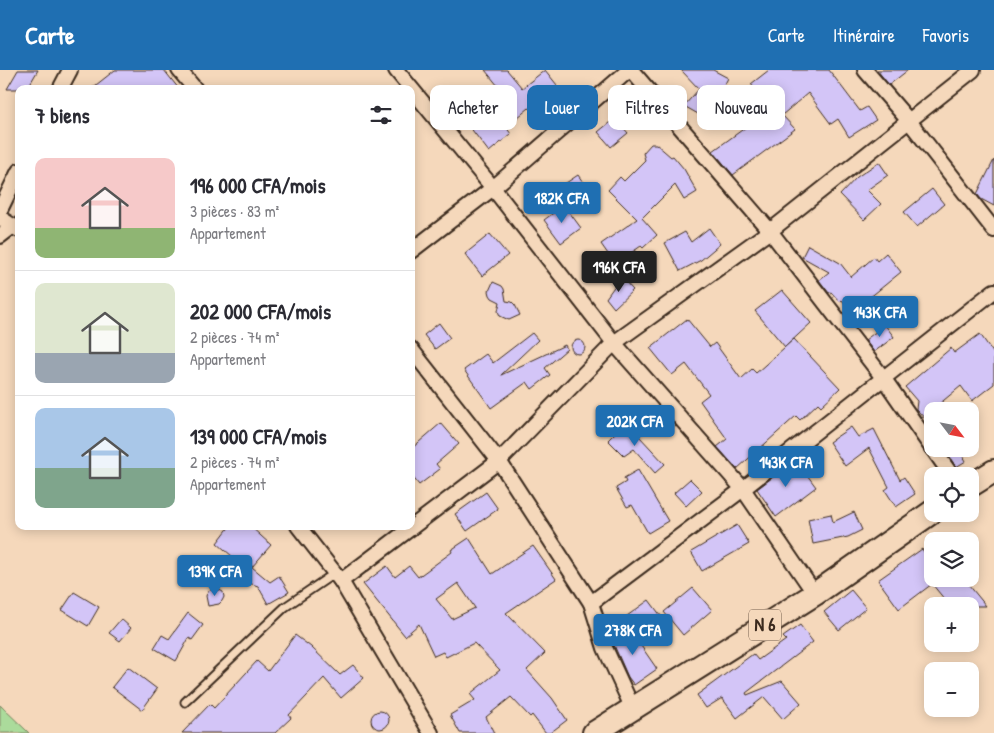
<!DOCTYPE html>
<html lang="fr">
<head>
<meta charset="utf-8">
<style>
	body { margin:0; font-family:"Patrick Hand",sans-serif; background:#f2f2f3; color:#2b2b33; height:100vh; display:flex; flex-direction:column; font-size:19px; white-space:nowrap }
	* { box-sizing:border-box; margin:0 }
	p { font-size:16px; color:#7c7c81 }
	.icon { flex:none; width:28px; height:28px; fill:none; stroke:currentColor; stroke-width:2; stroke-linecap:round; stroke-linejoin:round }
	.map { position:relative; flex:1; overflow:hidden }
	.details { position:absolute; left:15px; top:15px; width:400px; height:445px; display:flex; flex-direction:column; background:#fff; border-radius:10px; box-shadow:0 2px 12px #0003 }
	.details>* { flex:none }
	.guide { position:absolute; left:430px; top:15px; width:475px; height:45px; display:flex; gap:10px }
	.needle { width:32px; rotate:122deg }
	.tools { position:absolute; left:924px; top:332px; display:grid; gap:10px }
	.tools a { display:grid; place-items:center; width:55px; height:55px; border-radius:10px; background:#fff; box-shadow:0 2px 12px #0003; font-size:25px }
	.price { position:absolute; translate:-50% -42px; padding:0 11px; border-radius:5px; background:#1f6fb2; color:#fff; font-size:16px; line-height:32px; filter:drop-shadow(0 1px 2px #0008) }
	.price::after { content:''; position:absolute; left:50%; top:30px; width:15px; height:11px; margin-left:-8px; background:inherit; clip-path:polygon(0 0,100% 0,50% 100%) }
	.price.on { background:#222; color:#fff }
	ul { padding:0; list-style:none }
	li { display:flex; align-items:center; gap:15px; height:125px; padding:0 20px }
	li+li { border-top:1px solid #e1e1e2 }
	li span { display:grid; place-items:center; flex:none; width:140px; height:100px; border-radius:10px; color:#555 }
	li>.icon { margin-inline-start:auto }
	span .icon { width:60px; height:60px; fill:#fffc; stroke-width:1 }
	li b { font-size:21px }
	h2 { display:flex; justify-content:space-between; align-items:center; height:60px; padding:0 20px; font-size:21px }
	.chip { padding:0 18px; border-radius:10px; background:#fff; box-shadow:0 2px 12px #0003; font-size:18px; line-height:45px }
	.chip.on { background:#1f6fb2; color:#fff }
	header { display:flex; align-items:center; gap:30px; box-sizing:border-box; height:70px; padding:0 25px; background:#1f6fb2; color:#fff }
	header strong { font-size:24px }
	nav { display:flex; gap:28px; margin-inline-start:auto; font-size:18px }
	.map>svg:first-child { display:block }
</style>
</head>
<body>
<header>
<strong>Carte</strong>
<nav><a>Carte</a><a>Itinéraire</a><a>Favoris</a></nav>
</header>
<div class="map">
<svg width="994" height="663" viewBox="0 0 994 663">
	<rect width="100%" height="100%" fill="#f5d8bb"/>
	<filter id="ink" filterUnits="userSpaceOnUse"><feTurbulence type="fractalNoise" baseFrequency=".02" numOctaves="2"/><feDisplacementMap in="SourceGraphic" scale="10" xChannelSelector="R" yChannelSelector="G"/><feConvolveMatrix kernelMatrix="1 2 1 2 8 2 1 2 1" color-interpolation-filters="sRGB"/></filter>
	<g filter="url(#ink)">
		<polygon fill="#abdb9b" stroke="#73825c" points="0,635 29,663 0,663"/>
		<g fill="#d3c5f7" stroke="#3b2a1e" fill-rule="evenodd">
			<polygon points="18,0 38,0 27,19 7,19"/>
			<polygon points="115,0 164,0 179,19 91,19"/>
			<polygon points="485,0 507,0 522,18 545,0 557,15 506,57 511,64 489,82 469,56 507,27"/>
			<polygon points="681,0 713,0 728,8 707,49 684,36 699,19"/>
			<polygon points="769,0 829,0 860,41 867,37 876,50 849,67 838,49 831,54 808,23 782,45 795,59 733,105 713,81 753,52 748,47 764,31 751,14"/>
			<polygon points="877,0 908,0 889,15"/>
			<polygon points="615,48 628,63 611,77 598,62"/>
			<polygon points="651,74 656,74 671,87 673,86 684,99 697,122 684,130 675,115 642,148 657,165 643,178 641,176 615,194 601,174 637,149 608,120 620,107 624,111 645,90 643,83"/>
			<polygon points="994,90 994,136 981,129 977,124"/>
			<polygon points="879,92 888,105 867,120 881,134 864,150 840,125 857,107"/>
			<polygon points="578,105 590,122 572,135 560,117"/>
			<polygon points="932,119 944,134 917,157 904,142"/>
			<polygon points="564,135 581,158 561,173 544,150"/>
			<polygon points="709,158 720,174 701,190 680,201 665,173 685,162 691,172"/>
			<polygon points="490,164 508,185 482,206 465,184"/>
			<polygon points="808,175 840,193 851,207 874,187 877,191 886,183 901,202 852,242 842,230 840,232 831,222 829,223 819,210 829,202 802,187"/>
			<polygon points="621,207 633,220 614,238 606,228"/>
			<polygon points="493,212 502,216 504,219 506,231 512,232 515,235 520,245 509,250 500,246 498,241 500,232 492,228 490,225 489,221"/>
			<polygon points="782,220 811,253 785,277 755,241"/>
			<polygon points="687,249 710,277 715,273 741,309 752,299 756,303 794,269 840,318 821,336 818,333 800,350 796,346 737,399 717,377 727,369 700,331 709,324 686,294 672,305 650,278"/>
			<polygon points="439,253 450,268 435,279 424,265"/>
			<polygon points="885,255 894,267 874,282 865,270"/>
			<polygon points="532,263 538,270 501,305 565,275 567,279 545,298 550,305 532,319 527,312 491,338 464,300 486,284 493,293"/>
			<polygon points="980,264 994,284 994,314 972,331 961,316 932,340 932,356 916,339 917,331 905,317 951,278 954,283"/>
			<circle cx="578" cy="277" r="7"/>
			<polygon points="626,352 665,394 655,403 634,379 624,386 608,370"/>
			<polygon points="441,353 459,374 436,394 440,399 419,415 411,405 411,379"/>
			<polygon points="851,357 858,367 874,359 900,410 904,407 915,424 896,437 885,420 889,417 869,378 845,396 829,372"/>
			<polygon points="959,379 966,391 956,397 948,385"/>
			<polygon points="796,390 816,417 776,447 757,419"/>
			<polygon points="638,400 668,451 648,463 632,435 627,437 616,418 626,412 624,408"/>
			<polygon points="690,409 702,421 686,436 674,423"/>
			<polygon points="486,422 498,439 467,461 455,444"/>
			<polygon points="854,442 862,460 848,467 813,474 808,449 831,444 833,452"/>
			<polygon points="737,455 749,474 702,501 691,482"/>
			<polygon points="230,456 250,456 271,475 252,497 270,512 279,506 289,522 268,534 258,516 249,513 248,500 217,473"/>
			<path d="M469 468 492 504 533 476 556 509 506 543 545 583 527 600 552 628 567 650 550 663H546L532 645 530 647 511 627 486 647 494 663H460L450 645 475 630 470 624 500 600 474 573 446 587 443 582 434 586 419 554 405 566 363 514 387 496 395 507 409 496 418 507 452 482 451 480ZM458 513 475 538 452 549 436 529Z"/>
			<polygon points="922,479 932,494 932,509 964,509 986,536 950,536 932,514 899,539 878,510"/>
			<polygon points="216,518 223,522 224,527 222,531 219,534 208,536 206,526 208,521"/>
			<polygon points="693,518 712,540 683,565 664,542"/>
			<polygon points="851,520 866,538 839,560 824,542"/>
			<polygon points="74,522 99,537 88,556 62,540"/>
			<polygon points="649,530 661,546 638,563 627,546"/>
			<polygon points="188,543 203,555 192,570 189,568 176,591 154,578 162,565 169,569"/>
			<polygon points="121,549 131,558 120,571 109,563"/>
			<polygon points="800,555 813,572 746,623 747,625 782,611 801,633 783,649 764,627 737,648 722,628 706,638 697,625 753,584 758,590 786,570 783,567"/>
			<polygon points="628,557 657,599 634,615 628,607 610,566"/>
			<polygon points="295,565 311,577 340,605 353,595 364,608 341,628 324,608 289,645 291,648 275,663 182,663 210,634 214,638 257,591 268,601"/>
			<polygon points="128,597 157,619 142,640 112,617"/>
			<circle cx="380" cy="650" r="9"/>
		</g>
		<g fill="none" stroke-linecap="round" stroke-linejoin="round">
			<g stroke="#3b2a1e" stroke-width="11">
				<polyline id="lane" points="185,632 285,537 335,503"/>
			</g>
			<g stroke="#3b2a1e" stroke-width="18">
				<g id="street">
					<polyline points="179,0 195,19"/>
					<polyline points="396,0 493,118 614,273 743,419 815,524"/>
					<polyline points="631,0 770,161 884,309 932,378"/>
					<polyline points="865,0 909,51 994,160"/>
					<polyline points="60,19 70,0"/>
					<polyline points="0,140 19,101"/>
					<polyline points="0,148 19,160"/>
					<polyline points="0,166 13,156"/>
					<polyline points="411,181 493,118 629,0"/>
					<polyline points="411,279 499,391 591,533 605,578 633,639"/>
					<polyline points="933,379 952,406"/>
					<polyline points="298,456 341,511 431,663"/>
					<polyline points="341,511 499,391 614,273 770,161 973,0"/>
					<polyline points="591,533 743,419 994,221"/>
				</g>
			</g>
			<g stroke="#3b2a1e" stroke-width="26">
				<g id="primary">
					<polyline points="970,416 994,401"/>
					<polyline points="594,663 815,524 932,442"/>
				</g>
			</g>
			<use href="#lane" stroke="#f5d8bb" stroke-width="7"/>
			<use href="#street" stroke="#f5d8bb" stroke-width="14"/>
			<use href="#primary" stroke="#f5d8bb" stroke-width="22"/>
		</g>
	</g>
	<g text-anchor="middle" stroke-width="5" stroke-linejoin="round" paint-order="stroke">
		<rect fill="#f5d8bb" stroke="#735e4d" stroke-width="1" x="749" y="539.5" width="32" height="31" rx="4"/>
		<g font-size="18" font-weight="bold" fill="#3b2a1e">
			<text x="765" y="561">N 6</text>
		</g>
	</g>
</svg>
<div class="tools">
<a><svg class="needle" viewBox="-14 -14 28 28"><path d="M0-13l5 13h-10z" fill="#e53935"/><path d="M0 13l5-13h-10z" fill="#7c7c81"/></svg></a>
<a><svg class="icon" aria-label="locate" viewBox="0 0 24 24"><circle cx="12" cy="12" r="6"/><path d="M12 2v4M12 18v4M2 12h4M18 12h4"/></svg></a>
<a><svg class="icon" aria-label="layers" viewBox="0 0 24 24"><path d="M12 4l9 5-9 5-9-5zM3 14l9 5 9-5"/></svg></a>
<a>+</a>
<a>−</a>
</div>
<b class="price" style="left:562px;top:154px">182K CFA</b>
<b class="price on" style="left:619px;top:223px">196K CFA</b>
<b class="price" style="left:880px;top:268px">143K CFA</b>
<b class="price" style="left:635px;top:377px">202K CFA</b>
<b class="price" style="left:786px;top:418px">143K CFA</b>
<b class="price" style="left:215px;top:527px">139K CFA</b>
<b class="price" style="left:633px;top:586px">278K CFA</b>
<div class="guide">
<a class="chip">Acheter</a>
<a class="chip on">Louer</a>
<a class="chip">Filtres</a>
<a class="chip">Nouveau</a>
</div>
<section class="details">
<h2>7 biens<svg class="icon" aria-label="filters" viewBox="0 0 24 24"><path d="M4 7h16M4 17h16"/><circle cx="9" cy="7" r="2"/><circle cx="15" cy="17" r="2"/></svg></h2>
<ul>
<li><span style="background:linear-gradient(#f6c9c9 70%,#8fb573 0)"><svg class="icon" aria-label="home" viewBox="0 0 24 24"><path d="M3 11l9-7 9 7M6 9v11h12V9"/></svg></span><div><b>196 000 CFA/mois</b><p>3 pièces · 83 m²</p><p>Appartement</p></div></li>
<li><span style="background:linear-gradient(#dfe7d0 70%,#9aa5b1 0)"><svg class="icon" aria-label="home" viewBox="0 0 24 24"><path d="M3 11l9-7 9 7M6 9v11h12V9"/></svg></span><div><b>202 000 CFA/mois</b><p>2 pièces · 74 m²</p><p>Appartement</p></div></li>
<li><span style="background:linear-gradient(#a9c7e8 60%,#7fa58c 0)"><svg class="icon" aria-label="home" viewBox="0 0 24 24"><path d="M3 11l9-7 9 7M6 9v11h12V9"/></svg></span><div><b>139 000 CFA/mois</b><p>2 pièces · 74 m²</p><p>Appartement</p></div></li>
</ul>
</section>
</div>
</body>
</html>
